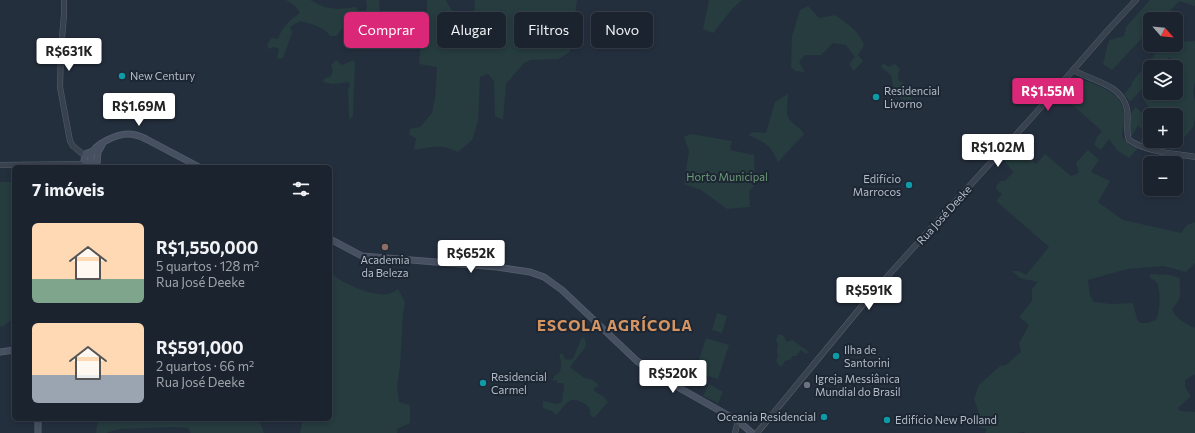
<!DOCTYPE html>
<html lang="pt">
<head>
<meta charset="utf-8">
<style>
	body { margin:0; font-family:Commissioner,sans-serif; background:#242b36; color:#f1f3f6; height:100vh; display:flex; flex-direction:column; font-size:15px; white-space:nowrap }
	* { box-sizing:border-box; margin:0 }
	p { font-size:13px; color:#a0a4aa }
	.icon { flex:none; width:22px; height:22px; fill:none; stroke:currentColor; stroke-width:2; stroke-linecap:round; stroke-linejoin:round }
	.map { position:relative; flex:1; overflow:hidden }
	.drawer { position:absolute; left:12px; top:165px; width:320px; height:256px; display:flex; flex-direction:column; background:#1b232e; border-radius:6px; box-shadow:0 2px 6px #0003,0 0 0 1px #39404a }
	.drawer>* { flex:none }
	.banner { position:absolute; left:344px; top:12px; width:380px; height:36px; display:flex; gap:8px }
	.needle { width:26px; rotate:117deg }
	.fabs { position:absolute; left:1143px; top:12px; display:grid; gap:8px }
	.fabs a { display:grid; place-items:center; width:40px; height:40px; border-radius:6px; background:#1b232e; box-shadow:0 2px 6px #0003,0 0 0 1px #39404a; font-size:20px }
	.price { position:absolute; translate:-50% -34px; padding:0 9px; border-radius:4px; background:#fff; color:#222; font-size:13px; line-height:26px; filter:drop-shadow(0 1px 2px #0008) }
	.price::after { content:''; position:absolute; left:50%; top:24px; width:12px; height:9px; margin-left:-6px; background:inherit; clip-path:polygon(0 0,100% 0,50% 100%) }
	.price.active { background:#db2777; color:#fff }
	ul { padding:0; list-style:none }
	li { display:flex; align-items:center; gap:12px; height:100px; padding:0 20px }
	li span { display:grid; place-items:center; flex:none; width:112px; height:80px; border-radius:6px; color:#555 }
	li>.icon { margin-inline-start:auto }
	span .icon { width:48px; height:48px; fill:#fffc; stroke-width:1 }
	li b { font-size:17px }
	h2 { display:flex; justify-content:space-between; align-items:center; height:48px; padding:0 20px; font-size:17px }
	.chip { padding:0 14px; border-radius:6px; background:#1b232e; box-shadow:0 2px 6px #0003,0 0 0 1px #39404a; font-size:14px; line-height:36px }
	.chip.active { background:#db2777; color:#fff }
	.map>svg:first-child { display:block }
</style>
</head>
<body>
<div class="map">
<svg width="1195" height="433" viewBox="0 0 1195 433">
	<rect width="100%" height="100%" fill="#242f3e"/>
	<g fill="#263c3f">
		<path d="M286 0H310L324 7 338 9 356 7 361 17 367 8 366 0H379L380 16 359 34 349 28 344 27 336 36H330C323 26 312 24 300 21L290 27 292 33 283 58 277 59 279 49 274 47 269 49 267 46 271 38 278 39C282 27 290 20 300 13L295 6Z"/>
		<path d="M427 0H446L453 13 456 26V44L473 37 475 0H577L570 52 558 59 530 60 524 63 506 84 503 120 495 116 494 81 488 74 480 77 478 121 472 140 458 152C440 144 434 147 414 150L416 138 409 135 410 129 420 127 432 113 435 98 437 67 419 64 421 36 427 17Z"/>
		<polygon points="709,0 742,0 732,9 713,33 703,29"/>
		<polygon points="1150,0 1195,0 1195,6 1179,1 1163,19 1150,19 1150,39 1145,35 1112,70 1103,64 1108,43 1110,40 1124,36 1126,27"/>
		<path d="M808 6 819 18 835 15C848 24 858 30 864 45L858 55 863 61 854 71 849 64 855 57 846 45 833 43 821 55H805L799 62 805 72 795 71 791 67 792 36 800 10Z"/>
		<path d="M1176 40 1179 42 1195 41V82L1193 93 1195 101V119L1193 127 1174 150 1162 148 1167 141H1176C1176 132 1183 129 1183 120L1176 121V115H1150V131L1141 143 1140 141 1145 133 1138 125 1131 137C1126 128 1129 115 1135 107L1142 113 1149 107 1143 99 1151 93H1176V67H1170L1175 62 1169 57 1161 67H1150V80L1130 102 1124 94 1132 85V82L1160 48 1156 45H1176Z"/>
		<polygon points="336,60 342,65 353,60 355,63 353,115 351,119 349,117 348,90 350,85 349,82 333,84 323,82 324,79 331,76 333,71 331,65"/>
		<polygon points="883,63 889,67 895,64 900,69 898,74 898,80 904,84 912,100 908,104 894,92 891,75 881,67"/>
		<path d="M1073 77C1091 83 1121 90 1124 112 1125 120 1122 129 1122 137L1130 145 1138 148 1129 158 1117 150 1109 139 1101 150 1094 145 1097 137 1102 131 1060 94Z"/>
		<path d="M788 94C788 102 784 115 791 121 796 127 799 126 804 134L778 162C771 145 764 142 748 135L753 132 766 133 775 102Z"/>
		<polygon points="690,134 732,141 730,150 754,155 755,185 749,191 750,207 727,209 701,190 684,184 689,151 684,137"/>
		<path d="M1020 148 1036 164 1045 154 1071 176 1079 173 1076 163 1088 150 1099 160 1091 172 1110 181 1098 202 1123 220 1181 233 1187 225 1195 222V263L1186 272 1163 266 1127 269 1088 280 1090 296 1094 302 1111 304 1133 303 1137 319 1140 323H1147L1156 320C1160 314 1161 290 1157 283 1156 281 1152 279 1149 277L1151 274 1170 275 1180 278C1179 295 1184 295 1172 309 1177 320 1185 323 1195 328V374L1185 380V387L1191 396 1178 408 1180 411 1195 412V433H1025L1024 432 1017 433H985L987 429 979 427 980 416 974 399 979 385 1000 366 1006 365 1021 352 1019 343 1029 325 1019 317 1032 301V289L1038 282 1020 278 1012 271H1018L1026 275 1049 247 996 201 1002 194 997 190 996 186 1001 181H1005L1013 172C1010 167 1004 162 1003 157L1006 154 1011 155 1018 151Z"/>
		<polygon points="0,182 14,182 14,318 2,327 0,326"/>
		<path d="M330 271C338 283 375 297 389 294 392 293 395 291 398 289L405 302 403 314 400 366 397 386 399 402 410 405V423L397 429V433H300L303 419H330Z"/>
		<polygon points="717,313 727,316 722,333 712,330"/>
		<polygon points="778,334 784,336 786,341 788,342 792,340 809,352 806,354 801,350 796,356 792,356 791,359 785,361 782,366 779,366 776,360 778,357 777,351 778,343 776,341"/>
		<path d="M582 337 585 339 586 346 570 367 584 378C591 378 595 381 599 386L594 388V391L603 396 608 402 594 418 590 414C591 409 589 407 585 404 568 394 567 405 556 415L552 411 543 408V401L556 404 562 402 564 385 563 383H557V380H555L554 382 553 381 554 376C563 373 562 362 559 354H563L564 358 567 360 573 359Z"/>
		<polygon points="706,338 729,345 718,379 695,372"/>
		<polygon points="709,384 723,392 718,403 703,396"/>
		<polygon points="98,419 254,419 260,423 264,433 191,433 188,428 174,427 119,429 106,433 96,433"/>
	</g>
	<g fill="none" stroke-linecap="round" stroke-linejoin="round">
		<g stroke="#565f6c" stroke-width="6">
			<g id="tertiary">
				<polyline points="64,0 64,15 61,49 60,87 70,141 73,146 85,156"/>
				<path d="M1073 70C1090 80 1122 84 1127 109 1129 119 1125 129 1129 140 1149 153 1173 153 1195 157"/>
				<polyline points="0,165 89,164"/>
				<polyline points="735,433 738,421"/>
				<polyline points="757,433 875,290 1033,116 1108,30 1136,0"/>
			</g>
		</g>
		<g stroke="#565f6c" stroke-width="7">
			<g id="secondary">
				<polyline points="93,151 85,154 84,161 89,164 94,163 97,161"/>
				<polyline points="97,163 98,152 102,145"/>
				<path d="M94 167C92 163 90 159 91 155 94 144 117 134 128 134 134 134 140 136 146 139L199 167"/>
				<polyline points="330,239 362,256 497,267 530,272 544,277 562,290 637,361 667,381 738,421 752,433"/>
				<polyline points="0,352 14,350"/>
				<polyline points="38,419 38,433"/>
			</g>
		</g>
		<use href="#tertiary" stroke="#38414e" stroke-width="5"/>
		<use href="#secondary" stroke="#465061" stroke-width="5.5"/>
	</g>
	<g fill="#0f9aa8" stroke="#1d2633" stroke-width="1.5">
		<circle cx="122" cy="76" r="4"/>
		<circle cx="876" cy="97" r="4"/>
		<circle cx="909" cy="185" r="4"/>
		<circle cx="836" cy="356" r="4"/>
		<circle cx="483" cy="383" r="4"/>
		<circle cx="824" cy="417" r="4"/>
		<circle cx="887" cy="420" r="4"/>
	</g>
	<circle fill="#8d6e63" stroke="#1d2633" stroke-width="1.5" cx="385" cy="247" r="4"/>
	<circle fill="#6b7280" stroke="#1d2633" stroke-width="1.5" cx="807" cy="385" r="4"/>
	<g text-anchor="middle" stroke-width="4" stroke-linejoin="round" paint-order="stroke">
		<g font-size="11" fill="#b4bcc9" stroke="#1d2633" text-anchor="start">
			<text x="130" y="80">New Century</text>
			<text x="884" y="95">Residencial<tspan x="884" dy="13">Livorno</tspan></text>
			<text x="901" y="183" text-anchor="end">Edifício<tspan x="901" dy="13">Marrocos</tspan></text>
			<text x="385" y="264" text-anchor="middle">Academia<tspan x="385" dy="13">da Beleza</tspan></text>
			<text x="844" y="354">Ilha de<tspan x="844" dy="13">Santorini</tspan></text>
			<text x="491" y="381">Residencial<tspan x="491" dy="13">Carmel</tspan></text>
			<text x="815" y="383">Igreja Messiânica<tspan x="815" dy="13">Mundial do Brasil</tspan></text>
			<text x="816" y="421" text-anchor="end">Oceania Residencial</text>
			<text x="895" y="424">Edifício New Polland</text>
		</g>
		<g font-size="11" fill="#6b9a76" stroke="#1d2633">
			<text x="727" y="181">Horto Municipal</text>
		</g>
		<g font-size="11" fill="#b4bcc9" stroke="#1d2633">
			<text transform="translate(944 215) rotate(-48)" y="4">Rua José Deeke</text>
		</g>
		<g font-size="15" font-weight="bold" letter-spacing="1" fill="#d59563" stroke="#1d2633">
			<text x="615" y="331">ESCOLA AGRÍCOLA</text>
		</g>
	</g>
</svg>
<div class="fabs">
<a><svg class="needle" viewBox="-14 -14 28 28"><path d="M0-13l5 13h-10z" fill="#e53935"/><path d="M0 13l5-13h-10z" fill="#a0a4aa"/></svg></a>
<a><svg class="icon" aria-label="layers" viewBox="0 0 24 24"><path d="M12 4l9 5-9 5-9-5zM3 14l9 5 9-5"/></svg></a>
<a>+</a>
<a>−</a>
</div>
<b class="price" style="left:69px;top:72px">R$631K</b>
<b class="price active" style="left:1048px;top:112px">R$1.55M</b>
<b class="price" style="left:139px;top:127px">R$1.69M</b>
<b class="price" style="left:998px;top:168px">R$1.02M</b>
<b class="price" style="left:471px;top:274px">R$652K</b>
<b class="price" style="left:869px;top:311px">R$591K</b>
<b class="price" style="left:673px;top:394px">R$520K</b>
<div class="banner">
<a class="chip active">Comprar</a>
<a class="chip">Alugar</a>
<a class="chip">Filtros</a>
<a class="chip">Novo</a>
</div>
<section class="drawer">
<h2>7 imóveis<svg class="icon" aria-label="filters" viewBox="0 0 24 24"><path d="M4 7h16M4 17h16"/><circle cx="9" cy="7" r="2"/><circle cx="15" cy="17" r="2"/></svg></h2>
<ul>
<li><span style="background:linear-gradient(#ffd9b3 70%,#7fa58c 0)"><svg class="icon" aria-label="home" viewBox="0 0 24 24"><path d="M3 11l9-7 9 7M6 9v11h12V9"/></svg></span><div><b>R$1,550,000</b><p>5 quartos · 128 m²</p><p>Rua José Deeke</p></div></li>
<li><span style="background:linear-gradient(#ffd9b3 65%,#9aa5b1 0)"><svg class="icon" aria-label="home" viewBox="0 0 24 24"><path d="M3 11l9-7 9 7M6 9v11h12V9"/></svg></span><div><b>R$591,000</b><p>2 quartos · 66 m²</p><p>Rua José Deeke</p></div></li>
</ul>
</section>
</div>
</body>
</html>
